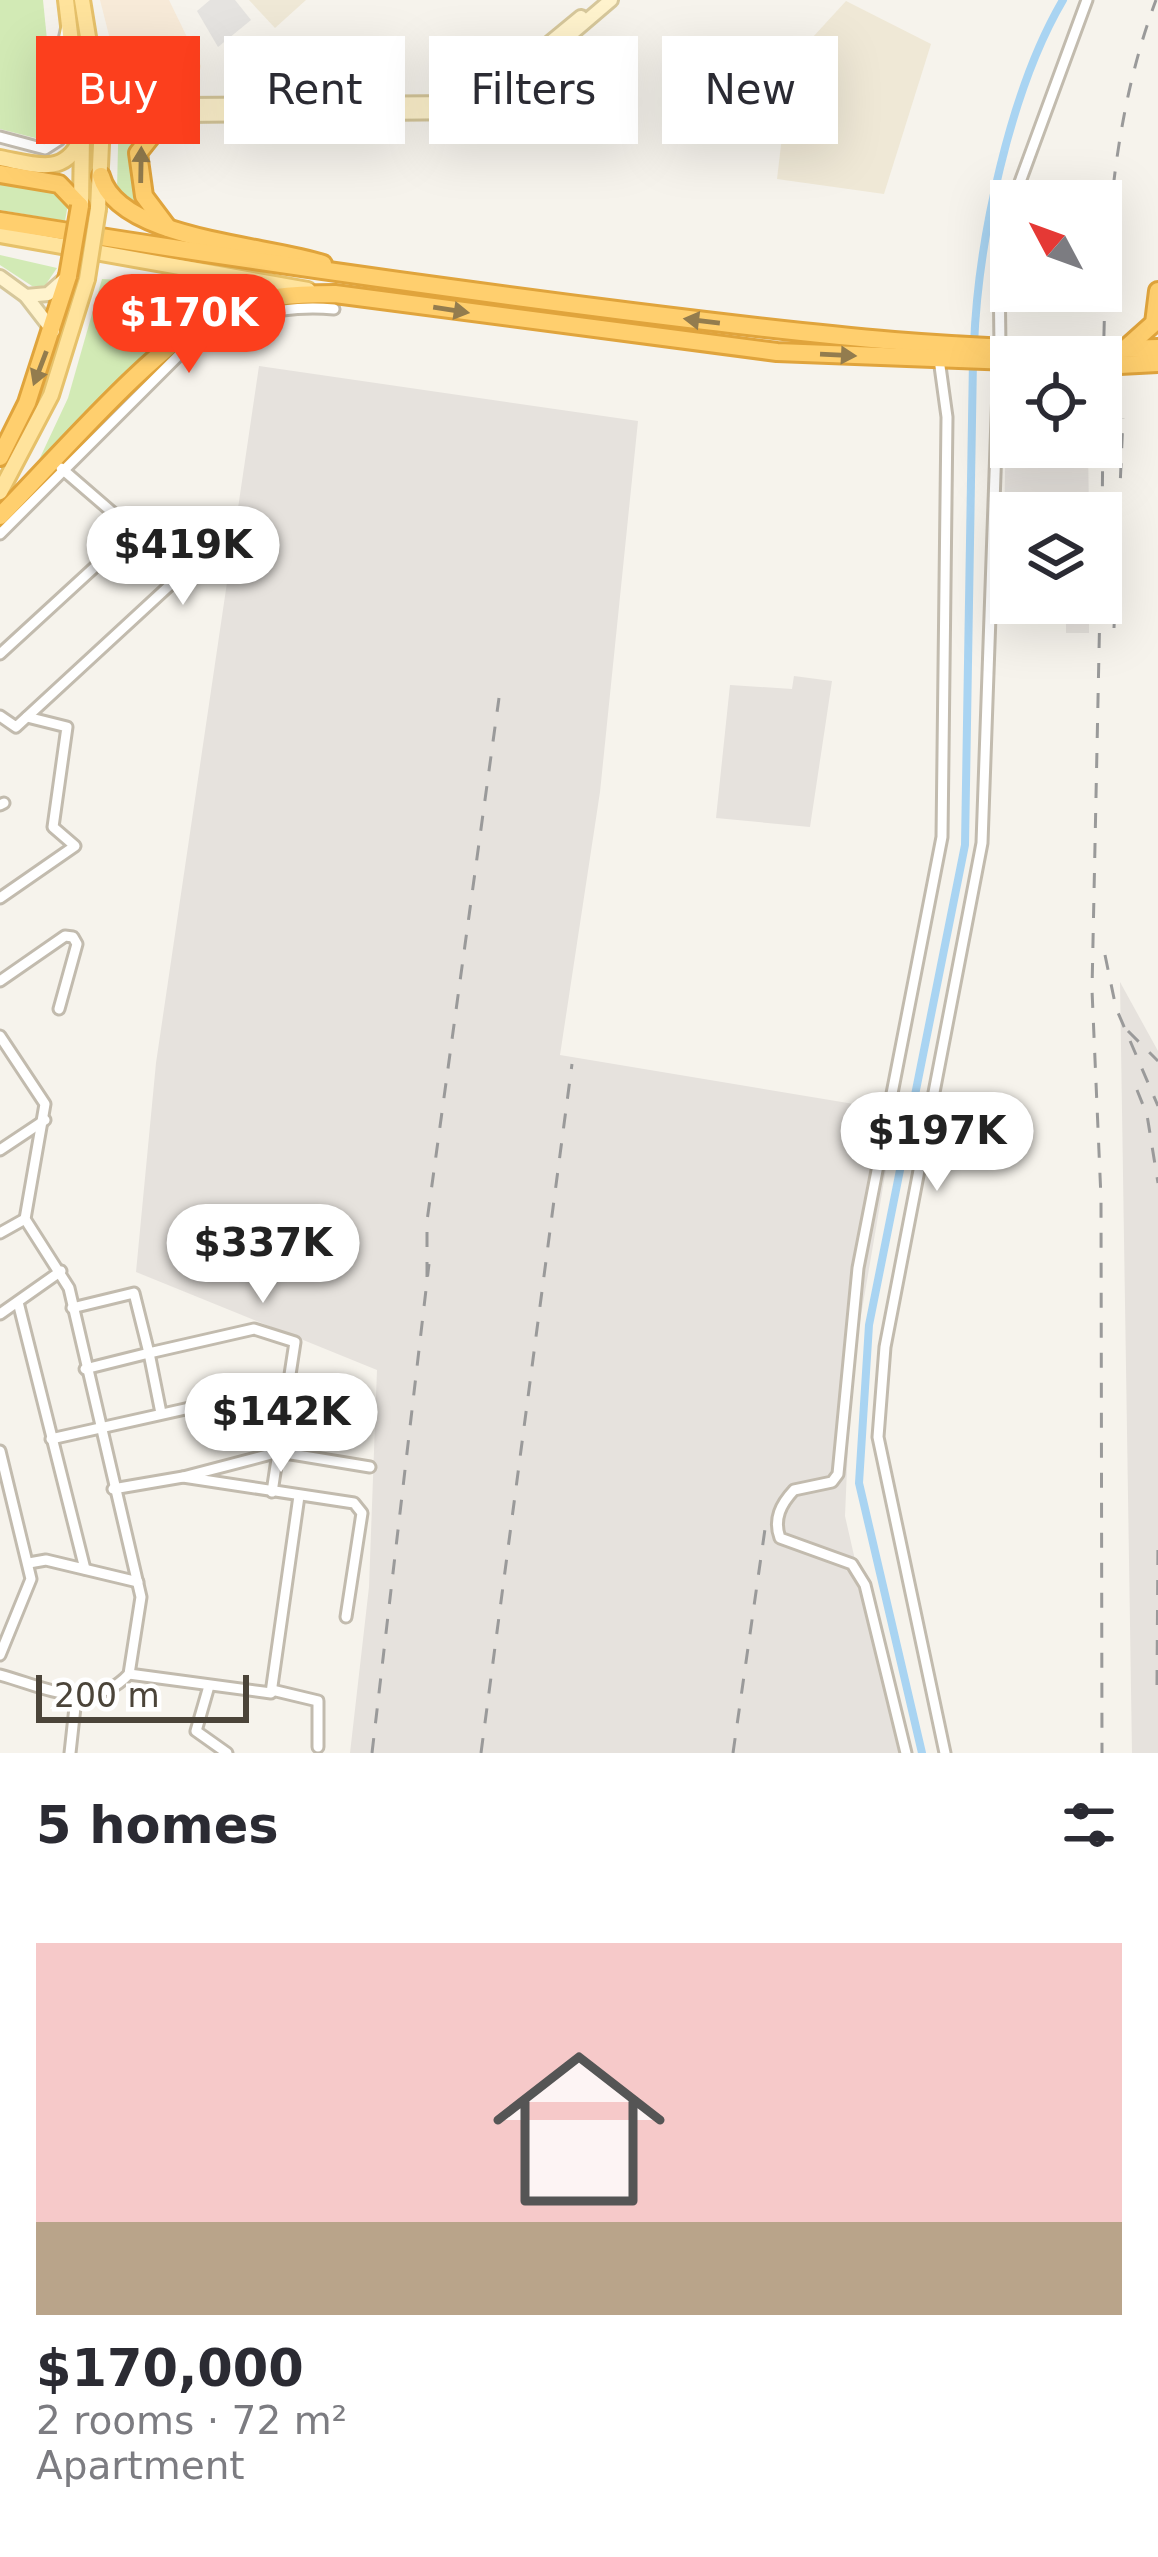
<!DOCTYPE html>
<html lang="en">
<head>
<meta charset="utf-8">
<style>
	body { margin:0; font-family:"DejaVu Sans",sans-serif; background:#f2f2f3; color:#2b2b33; height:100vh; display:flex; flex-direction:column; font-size:45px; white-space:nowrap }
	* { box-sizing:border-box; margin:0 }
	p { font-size:39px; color:#7c7c81 }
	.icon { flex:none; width:66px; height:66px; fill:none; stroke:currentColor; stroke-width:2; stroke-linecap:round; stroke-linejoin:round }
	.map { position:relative; height:1753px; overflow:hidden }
	.sheet { display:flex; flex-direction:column; background:#fff; flex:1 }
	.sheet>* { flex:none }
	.top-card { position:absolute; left:36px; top:36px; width:1086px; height:108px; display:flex; gap:24px }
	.needle { width:78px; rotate:311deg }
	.controls { position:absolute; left:990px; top:180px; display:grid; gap:24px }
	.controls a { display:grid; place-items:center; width:132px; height:132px; border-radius:0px; background:#fff; box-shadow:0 12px 48px #0002; font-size:60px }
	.scale { position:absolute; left:36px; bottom:30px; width:213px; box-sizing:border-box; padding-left:12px; border:6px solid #4b4439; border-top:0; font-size:33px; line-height:42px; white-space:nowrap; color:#4b4439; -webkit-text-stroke:9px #fff; paint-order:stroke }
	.price { position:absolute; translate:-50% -102px; padding:0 27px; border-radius:42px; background:#fff; color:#222; font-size:39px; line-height:78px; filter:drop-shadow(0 3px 6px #0008) }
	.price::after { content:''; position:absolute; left:50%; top:72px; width:36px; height:27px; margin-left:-18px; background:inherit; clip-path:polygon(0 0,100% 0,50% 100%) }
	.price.on { background:#fc3f1d; color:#fff }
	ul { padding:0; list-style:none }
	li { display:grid; align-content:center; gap:24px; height:636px; padding:0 36px }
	li span { display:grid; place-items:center; height:372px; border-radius:0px; color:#555 }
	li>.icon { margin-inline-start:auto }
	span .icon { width:216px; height:216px; fill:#fffc; stroke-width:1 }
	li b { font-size:51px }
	h2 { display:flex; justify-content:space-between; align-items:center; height:144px; padding:0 36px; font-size:51px }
	.chip { padding:0 42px; border-radius:0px; background:#fff; box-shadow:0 12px 48px #0002; font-size:42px; line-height:108px }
	.chip.on { background:#fc3f1d; color:#fff }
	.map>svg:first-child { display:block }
</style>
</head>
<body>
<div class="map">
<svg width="1158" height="1753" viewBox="0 0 1158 1753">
	<rect width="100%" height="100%" fill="#f6f3ec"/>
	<polygon fill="#f7ead8" points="100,0 169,0 201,66 193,97 114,55"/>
	<g fill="#e6e2dd">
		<polygon points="259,366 638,421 600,792 560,1055 896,1111 851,1374 845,1516 899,1753 350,1753 369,1587 377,1370 136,1272 156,1063"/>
		<polygon points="1006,410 1011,410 1011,447 1088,447 1089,513 1011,513 1011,603 1089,603 1089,633 1066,633 1066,619 1004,620 1004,602 996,601 995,538 1004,537"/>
		<polygon points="794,676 832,681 810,827 716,818 730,685 792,689"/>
		<polygon points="1120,982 1158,1051 1158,1753 1132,1753"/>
	</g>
	<g fill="#efe8d6">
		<polygon points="249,0 306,0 275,28"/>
		<polygon points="846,1 931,44 884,194 777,179 791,61"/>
	</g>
	<g fill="#d2eab5">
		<polygon points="0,0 43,0 56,129 47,141 0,129"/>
		<path d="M128 99 165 117C126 142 125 173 147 213L117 190 119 102Z"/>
		<polygon points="0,180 42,186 68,204 65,221 0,210"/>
		<polygon points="0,255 57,268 44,287 32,286 0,265"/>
		<polygon points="102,279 280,288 230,301 31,477 68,398"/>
	</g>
	<polygon fill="#e5e3e0" points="210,0 235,0 251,20 218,47 197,11"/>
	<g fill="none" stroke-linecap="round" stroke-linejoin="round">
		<g stroke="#a9d4f2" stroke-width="8">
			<path d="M974 345C978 241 1010 90 1063 0"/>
			<polyline points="922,1753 859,1483 869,1325 965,845 973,360"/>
		</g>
		<g stroke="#c2bbae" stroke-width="15">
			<g id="street">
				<polyline points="0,137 45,149 59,140 59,63 67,26"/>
				<polyline points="1013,201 1087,0"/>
				<polyline points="1000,348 999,266 1011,208"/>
				<path d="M0 534 181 353C228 319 276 304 334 309"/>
				<polyline points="0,654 134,531"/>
				<polyline points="0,716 16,727 170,585 164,557 61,468"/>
				<polyline points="0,805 4,803"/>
				<polyline points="0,898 75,846 53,827 67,727 27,717"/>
				<polyline points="0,981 65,936 73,937 77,944 59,1009"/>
				<path d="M0 1036 45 1104 25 1219 69 1288 141 1597 129 1674C92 1714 45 1687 0 1675"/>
				<polyline points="0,1150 45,1120"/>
				<polyline points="0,1233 25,1219"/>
				<polyline points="18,1302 85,1569"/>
				<polyline points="72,1308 134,1293 149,1353 254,1329 295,1342 272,1492"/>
				<polyline points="0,1314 61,1271"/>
				<polyline points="85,1369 149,1353 161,1413"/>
				<polyline points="51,1439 266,1391 290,1388 365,1399"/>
				<polyline points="0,1451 31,1579 0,1655"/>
				<polyline points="183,1477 279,1452 370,1467"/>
				<polyline points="113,1489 183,1477 354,1503 362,1513 346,1617"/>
				<polyline points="29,1563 46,1560 138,1582"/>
				<polyline points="129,1674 271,1693 299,1496"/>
				<polyline points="209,1686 196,1731 227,1753"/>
				<polyline points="272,1690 318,1701 318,1747"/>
				<polyline points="70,1753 76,1698"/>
				<path d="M906 1753 865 1585 852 1564 780 1538C773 1519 781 1504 794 1490L832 1482 838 1474 858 1268 942 837 947 417 939 359"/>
				<polyline points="945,1753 878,1437 885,1347 982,843 999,361"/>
			</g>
		</g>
		<g stroke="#d6c79b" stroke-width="18">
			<g id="secondary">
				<polyline points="92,45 113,75 183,105 463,103 485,96 581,17"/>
				<polyline points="102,122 108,105 124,95 184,115 471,112 489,104 611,0"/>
				<polyline points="0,277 26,296 53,331"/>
				<polyline points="26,296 48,294 66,278"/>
			</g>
		</g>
		<g stroke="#e6c16a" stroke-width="20">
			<g id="primary">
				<polyline points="66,0 82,136 81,204"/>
				<polyline points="82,0 102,123 98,209"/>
				<path d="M0 158C33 164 63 177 80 141"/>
				<polyline points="0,235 308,290"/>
				<polyline points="0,492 51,395 87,279"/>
			</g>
		</g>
		<g stroke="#e0a43c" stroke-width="22">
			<g id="highway">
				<polyline points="0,174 59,184 80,206"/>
				<path d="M101 176C118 240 268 245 323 264"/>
				<path d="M0 221C210 255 420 285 632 312 807 334 981 355 1158 348"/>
				<polyline points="168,228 144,196 138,153 157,129 184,115"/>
				<polyline points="1126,348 1154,323 1158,291"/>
				<polyline points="1101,366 1158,363"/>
				<polyline points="0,457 27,403 68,276"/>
				<path d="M0 516C53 463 155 343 217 314 256 296 294 294 335 294L777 352 1011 361"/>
			</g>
		</g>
		<use href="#street" stroke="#fff" stroke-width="9"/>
		<use href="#secondary" stroke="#fff3cd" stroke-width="12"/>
		<use href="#primary" stroke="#ffe39c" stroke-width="14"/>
		<use href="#highway" stroke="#ffcf6e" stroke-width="16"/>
		<g stroke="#9a9a9a" stroke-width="3" stroke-dasharray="15 15" stroke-linecap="butt">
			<path d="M1102 516C1105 344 1095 163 1156 0"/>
			<polyline points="1100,603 1092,990 1101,1198 1102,1753"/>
			<polyline points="1114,628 1123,418"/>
			<polyline points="1105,955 1116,1008 1158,1106"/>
			<polyline points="1128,1031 1158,1061"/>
			<polyline points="1137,1090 1147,1115 1158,1183"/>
			<polyline points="427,1277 427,1221 499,698"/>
			<polyline points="1157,1685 1158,1536"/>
			<polyline points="372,1753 429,1264"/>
			<polyline points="481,1753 572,1064"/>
			<polyline points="733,1753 766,1522"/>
		</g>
		<g stroke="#e6c16a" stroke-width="20" stroke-linecap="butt">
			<polyline id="primary-bridge" points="87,279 98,209"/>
		</g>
		<g stroke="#e0a43c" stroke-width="22" stroke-linecap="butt">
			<polyline id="highway-bridge" points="68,276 80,206"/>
		</g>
		<use href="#primary-bridge" stroke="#ffe39c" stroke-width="14"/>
		<use href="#highway-bridge" stroke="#ffcf6e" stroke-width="16"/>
	</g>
	<defs><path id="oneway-solid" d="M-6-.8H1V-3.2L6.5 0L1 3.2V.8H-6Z" transform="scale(3)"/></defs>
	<g fill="#937c4e">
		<use href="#oneway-solid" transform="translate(141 165) rotate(-89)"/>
		<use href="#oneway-solid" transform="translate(451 310) rotate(9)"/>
		<use href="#oneway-solid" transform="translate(702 321) rotate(-173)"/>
		<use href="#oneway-solid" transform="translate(838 355) rotate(3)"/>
		<use href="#oneway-solid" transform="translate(40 368) rotate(111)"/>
	</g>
</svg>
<div class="controls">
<a><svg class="needle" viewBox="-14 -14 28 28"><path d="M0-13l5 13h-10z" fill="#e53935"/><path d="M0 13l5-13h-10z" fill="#7c7c81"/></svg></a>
<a><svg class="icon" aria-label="locate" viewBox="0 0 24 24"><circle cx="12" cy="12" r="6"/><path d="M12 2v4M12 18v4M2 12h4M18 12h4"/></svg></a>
<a><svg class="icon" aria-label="layers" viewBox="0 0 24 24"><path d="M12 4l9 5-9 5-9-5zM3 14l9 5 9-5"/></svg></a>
</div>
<div class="scale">200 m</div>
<b class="price on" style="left:189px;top:376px">$170K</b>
<b class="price" style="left:183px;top:608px">$419K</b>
<b class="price" style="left:937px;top:1194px">$197K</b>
<b class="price" style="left:263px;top:1306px">$337K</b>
<b class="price" style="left:281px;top:1475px">$142K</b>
<div class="top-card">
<a class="chip on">Buy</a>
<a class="chip">Rent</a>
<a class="chip">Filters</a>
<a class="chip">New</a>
</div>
</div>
<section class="sheet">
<h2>5 homes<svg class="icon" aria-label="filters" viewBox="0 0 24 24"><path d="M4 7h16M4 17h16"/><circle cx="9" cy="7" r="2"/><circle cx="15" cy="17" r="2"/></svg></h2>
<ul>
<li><span style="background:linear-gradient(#f6c9c9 75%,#b9a48a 0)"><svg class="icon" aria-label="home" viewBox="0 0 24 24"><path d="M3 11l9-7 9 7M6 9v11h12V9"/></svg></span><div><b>$170,000</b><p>2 rooms · 72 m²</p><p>Apartment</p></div></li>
</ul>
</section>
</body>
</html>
